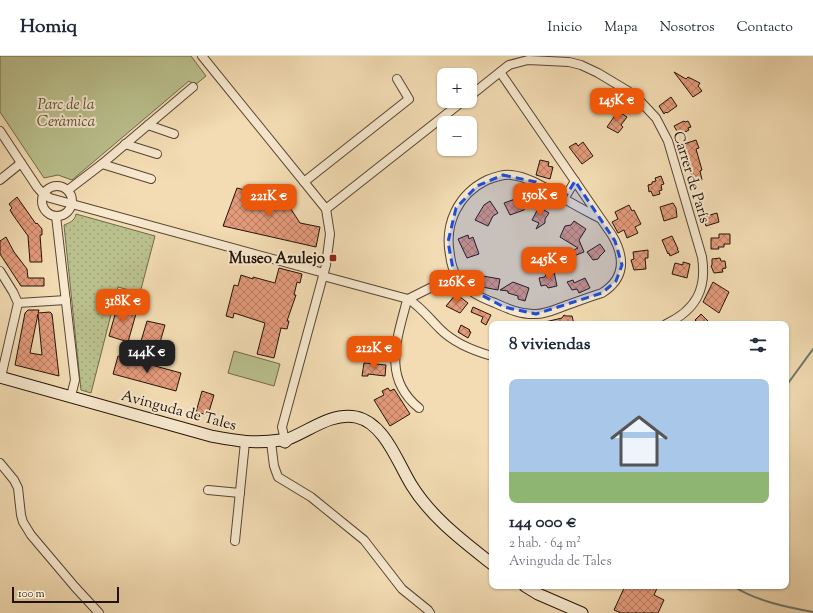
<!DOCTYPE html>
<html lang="es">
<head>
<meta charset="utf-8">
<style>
	body { margin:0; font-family:"Sorts Mill Goudy",serif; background:#f6f6f7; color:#1f2937; height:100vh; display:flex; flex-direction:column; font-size:15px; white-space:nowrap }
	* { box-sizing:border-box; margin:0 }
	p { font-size:13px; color:#747a83 }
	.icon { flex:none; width:22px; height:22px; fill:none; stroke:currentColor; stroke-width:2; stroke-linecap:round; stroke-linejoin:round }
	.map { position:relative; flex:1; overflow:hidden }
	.side { position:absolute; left:489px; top:265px; width:300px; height:268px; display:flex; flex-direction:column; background:#fff; border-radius:8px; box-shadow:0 1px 3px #0004 }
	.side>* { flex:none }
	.controls { position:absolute; left:437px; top:12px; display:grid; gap:8px }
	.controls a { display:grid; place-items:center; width:40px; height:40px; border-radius:8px; background:#fff; box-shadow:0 1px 3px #0004; font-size:20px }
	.scale { position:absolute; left:12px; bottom:10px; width:107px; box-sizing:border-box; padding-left:4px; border:2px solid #22130a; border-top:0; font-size:11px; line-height:14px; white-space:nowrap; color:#22130a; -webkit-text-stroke:3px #f7e8ce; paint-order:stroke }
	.price { position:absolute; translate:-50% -34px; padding:0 9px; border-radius:8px; background:#ea580c; color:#fff; font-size:13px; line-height:26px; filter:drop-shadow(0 1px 2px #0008) }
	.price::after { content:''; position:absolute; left:50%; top:24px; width:12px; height:9px; margin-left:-6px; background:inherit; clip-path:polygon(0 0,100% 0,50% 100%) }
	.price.active { background:#222; color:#fff }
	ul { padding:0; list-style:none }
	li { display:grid; align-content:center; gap:8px; height:212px; padding:0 20px }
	li span { display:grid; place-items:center; height:124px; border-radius:8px; color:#555 }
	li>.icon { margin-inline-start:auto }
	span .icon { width:72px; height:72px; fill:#fffc; stroke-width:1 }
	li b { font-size:17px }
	h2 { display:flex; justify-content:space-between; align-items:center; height:48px; padding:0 20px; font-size:17px }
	header { display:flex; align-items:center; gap:24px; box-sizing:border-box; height:56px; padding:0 20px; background:#fff; border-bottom:1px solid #e0e1e3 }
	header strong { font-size:19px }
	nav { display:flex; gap:22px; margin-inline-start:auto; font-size:14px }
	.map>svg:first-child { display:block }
</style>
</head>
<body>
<header>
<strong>Homiq</strong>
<nav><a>Inicio</a><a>Mapa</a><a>Nosotros</a><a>Contacto</a></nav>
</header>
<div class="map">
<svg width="813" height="557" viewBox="0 0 813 557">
	<defs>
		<pattern id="grass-dots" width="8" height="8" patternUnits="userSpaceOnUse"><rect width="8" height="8" fill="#bac08d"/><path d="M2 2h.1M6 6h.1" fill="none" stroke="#a0a478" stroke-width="1.8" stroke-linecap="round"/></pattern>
		<pattern id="building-cross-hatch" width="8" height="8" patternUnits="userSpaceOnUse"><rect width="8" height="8" fill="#e49b7b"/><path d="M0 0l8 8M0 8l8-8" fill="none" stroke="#b87d63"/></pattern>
	</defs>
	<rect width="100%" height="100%" fill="#f3dcb3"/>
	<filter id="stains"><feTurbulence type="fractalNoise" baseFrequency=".005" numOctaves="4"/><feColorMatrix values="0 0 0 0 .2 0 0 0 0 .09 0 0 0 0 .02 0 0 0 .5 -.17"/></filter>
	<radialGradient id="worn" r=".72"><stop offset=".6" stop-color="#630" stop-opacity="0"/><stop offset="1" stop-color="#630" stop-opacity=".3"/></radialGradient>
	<path fill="url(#grass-dots)" stroke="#6e6a4c" d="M76 158 155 180 140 237 118 231 91 337 81 334 64 169C69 167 75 165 76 158Z"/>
	<g fill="#bac08d" stroke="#6e6a4c">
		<polygon points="0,0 191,0 206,20 195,29 189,25 72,124 58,119 44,122 0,56"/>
		<polygon points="234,295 280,308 274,330 228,317"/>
	</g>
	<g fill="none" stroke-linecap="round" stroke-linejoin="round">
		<g stroke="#6b786d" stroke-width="2">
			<polyline points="786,330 813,293"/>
			<path d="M733 530C756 545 786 551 813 556"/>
		</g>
	</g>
	<g fill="url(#building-cross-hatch)" stroke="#22130a" fill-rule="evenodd">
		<polygon points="674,16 686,23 688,21 700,27 698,30 702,35 693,41"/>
		<polygon points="671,41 677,50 667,57 666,56 664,58 659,50"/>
		<polygon points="618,55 627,61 621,69 623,71 618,77 607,71"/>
		<polygon points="684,65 685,66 688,65 691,71 688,72 689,74 679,79 674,70"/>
		<polygon points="696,84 699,92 696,93 702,114 700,115 702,124 692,127 690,122 693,121 689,115 689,109 684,95 686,94 684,88"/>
		<polygon points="583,86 593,100 582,108 569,91 576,87 578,90"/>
		<polygon points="540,104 549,106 548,110 553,111 550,123 536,119"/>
		<polygon points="661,120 664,128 661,129 662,134 659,135 660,138 653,140 651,135 649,136 648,129 652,128 652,126 656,125 655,122"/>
		<polygon points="237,132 285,144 300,167 320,171 316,191 223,170"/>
		<polygon points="17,141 36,168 37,167 42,173 42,179 40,179 42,206 30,206 28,180 13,159 10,154 12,152 9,148"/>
		<polygon points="518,142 527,143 526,151 525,150 524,154 510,159 504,147"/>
		<polygon points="490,145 498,157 493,160 488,170 475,164 484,149"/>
		<polygon points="673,147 676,152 677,161 664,165 660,151"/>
		<polygon points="629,149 632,155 634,154 641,168 635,171 638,177 627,182 624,174 618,177 612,166 618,163 615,156"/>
		<polygon points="539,151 549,157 545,163 545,167 536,173 539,167 532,164"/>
		<polygon points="717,157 719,166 706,170 703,161"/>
		<polygon points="574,165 586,173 579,184 584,196 566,203 563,199 578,192 560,181 565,170 571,169"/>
		<polygon points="719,178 730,178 730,188 724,188 724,191 718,191 719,193 711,193 711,182 719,182"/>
		<polygon points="468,179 469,183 473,181 479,198 467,202 458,183"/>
		<polygon points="672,180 678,193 677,193 679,196 670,200 669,197 668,198 662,184"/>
		<polygon points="6,181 14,196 27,213 28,222 44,222 44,230 21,230 0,198 0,185"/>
		<polygon points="600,188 605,195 600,200 598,203 593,204 587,196"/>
		<polygon points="648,194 648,202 645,202 646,213 634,214 631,204 634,203 633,196"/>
		<polygon points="720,202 721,205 725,205 726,212 722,213 723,216 714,217 711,210 712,209 712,203"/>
		<polygon points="683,206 690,208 687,222 672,218 675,207 683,209"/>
		<polygon points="279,212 302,218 300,227 297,226 294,239 296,239 287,265 289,265 287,273 281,272 274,302 257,298 265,267 234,257 233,262 226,260 234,229 238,230 241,219 253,223 253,221 275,227"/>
		<polygon points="554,216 557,230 548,232 547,230 545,229 541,230 539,222 545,221 546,218"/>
		<polygon points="483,220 500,223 498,234 482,231"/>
		<polygon points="585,222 590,232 579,237 577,233 572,234 567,226 573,224 574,227"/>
		<polygon points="513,226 529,232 525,245 518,243 518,240 508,237 508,235 500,234"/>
		<polygon points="713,226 729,236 719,257 703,246"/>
		<polygon points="456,238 468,247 460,257 446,250"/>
		<polygon points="118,248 137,254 128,286 109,280"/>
		<polygon points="473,251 491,259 486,269 481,266 483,261 471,256"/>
		<path d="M28 254H39L38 257 50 256 52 258 59 320 15 309 25 257ZM38 258 42 299 30 297Z"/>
		<polygon points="701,258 708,265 705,268 699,268 695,264"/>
		<polygon points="564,259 566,260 572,260 574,268 546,268 545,266 562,262"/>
		<polygon points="147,265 165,269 157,297 139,292"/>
		<polygon points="461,269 470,274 469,275 471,276 468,282 458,276"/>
		<polygon points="118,300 181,317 176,335 113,318"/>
		<polygon points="364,307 386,309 385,320 368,318 368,320 362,320"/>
		<polygon points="388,332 390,335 394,333 410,358 390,370 374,344 384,339 382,335"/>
		<polygon points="202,335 214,339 208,359 196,356"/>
		<polygon points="625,530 658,530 654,539 664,544 658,557 621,557 614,554"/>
	</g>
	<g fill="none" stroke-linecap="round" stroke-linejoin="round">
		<g stroke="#564534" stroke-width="10">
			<g id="street">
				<polyline points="202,0 326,153 330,178 326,209 282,371 284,380"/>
				<path d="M500 16 612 179C625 201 626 222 602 237 589 241 576 246 562 251 554 254 545 258 536 258 522 259 508 253 495 247 481 242 466 235 458 222 453 216 451 207 450 199 444 168 458 138 487 124 495 121 503 118 511 119 530 121 547 133 563 142 576 150 588 156 601 163"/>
				<path d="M470 40 509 9 528 4 569 6 581 9 598 17 628 35 640 45 656 62 668 85 702 201C707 233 696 254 666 268"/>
				<polyline points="148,69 174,78"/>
				<polyline points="0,75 37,131 43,138 50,142 324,217"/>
				<polyline points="125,88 157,98"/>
				<polyline points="102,108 151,123"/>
				<polyline points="0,124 21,107"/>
				<polyline points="304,126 409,43 397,23"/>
				<circle cx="57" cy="145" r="15"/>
				<polyline points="68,134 102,108 193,31"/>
				<polyline points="564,143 575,125"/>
				<polyline points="326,153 463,45"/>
				<polyline points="56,160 75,324 71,340"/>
				<polyline points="0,215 13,236 18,247 1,321"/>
				<path d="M323 220 408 243C420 250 430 263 440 273 453 286 474 295 492 300"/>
				<polyline points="18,247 66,244"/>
				<path d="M419 352C383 323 396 286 406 248L408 243 456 219"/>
				<polyline points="271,386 274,410 278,421 311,441 364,484 402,533 428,554 430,557"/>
				<polyline points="0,407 14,424 18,432 21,459 23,466 31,479 75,531 99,557"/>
				<polyline points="208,434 240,437"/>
				<polyline points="235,485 245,386"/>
			</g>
		</g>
		<g stroke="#22130a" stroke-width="13">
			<g id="secondary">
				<path d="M0 321 211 380C238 385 254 388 281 384L285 386 288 383C309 375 332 356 356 361 385 367 398 408 412 430 432 462 463 485 492 508"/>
				<polyline points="525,530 538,538 582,557"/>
			</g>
		</g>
		<use href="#street" stroke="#f7e8ce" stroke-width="8"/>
		<use href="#secondary" stroke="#f7e8ce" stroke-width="11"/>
	</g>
	<path fill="#1d4ed8" fill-opacity="0.2" stroke="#1d4ed8" stroke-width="3" stroke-dasharray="8 5" stroke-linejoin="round" d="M503 119 536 126 564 143 575 125 615 185 622 209 616 225 602 237 536 258 504 251 466 231 453 213 448 186 456 152 477 130Z"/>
	<rect fill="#8f2418" stroke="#f7e8ce" stroke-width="1.5" x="329" y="198" width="8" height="8" rx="2"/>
	<g text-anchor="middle" stroke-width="4" stroke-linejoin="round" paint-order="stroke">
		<g font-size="15" font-style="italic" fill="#575038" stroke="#f7e8ce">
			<text x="66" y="53">Parc de la<tspan x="66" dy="17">Ceràmica</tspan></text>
		</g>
		<g font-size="15" fill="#22130a" stroke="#f7e8ce">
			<text transform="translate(692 121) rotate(73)" y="5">Carrer de París</text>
			<text transform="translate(179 354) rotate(15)" y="5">Avinguda de Tales</text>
		</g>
		<g font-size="15" font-weight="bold" fill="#22130a" stroke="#f7e8ce" text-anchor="end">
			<text x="325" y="207">Museo Azulejo</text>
		</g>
	</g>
	<rect width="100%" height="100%" filter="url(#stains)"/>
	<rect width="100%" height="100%" fill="url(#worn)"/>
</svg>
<div class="controls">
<a>+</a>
<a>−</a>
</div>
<div class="scale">100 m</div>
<b class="price" style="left:617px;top:66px">145K €</b>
<b class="price" style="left:540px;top:161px">150K €</b>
<b class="price" style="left:269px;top:162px">221K €</b>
<b class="price" style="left:549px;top:225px">245K €</b>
<b class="price" style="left:457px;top:248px">126K €</b>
<b class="price" style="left:123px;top:267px">318K €</b>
<b class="price" style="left:374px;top:314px">212K €</b>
<b class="price active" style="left:147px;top:318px">144K €</b>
<section class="side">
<h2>8 viviendas<svg class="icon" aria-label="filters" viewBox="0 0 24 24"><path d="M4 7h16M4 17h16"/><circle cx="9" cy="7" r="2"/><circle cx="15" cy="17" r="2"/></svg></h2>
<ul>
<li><span style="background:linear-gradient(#a9c7e8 75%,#8fb573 0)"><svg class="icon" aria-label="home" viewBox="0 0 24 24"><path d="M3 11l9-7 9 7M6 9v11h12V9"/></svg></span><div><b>144 000 €</b><p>2 hab. · 64 m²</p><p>Avinguda de Tales</p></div></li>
</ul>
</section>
</div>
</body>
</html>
